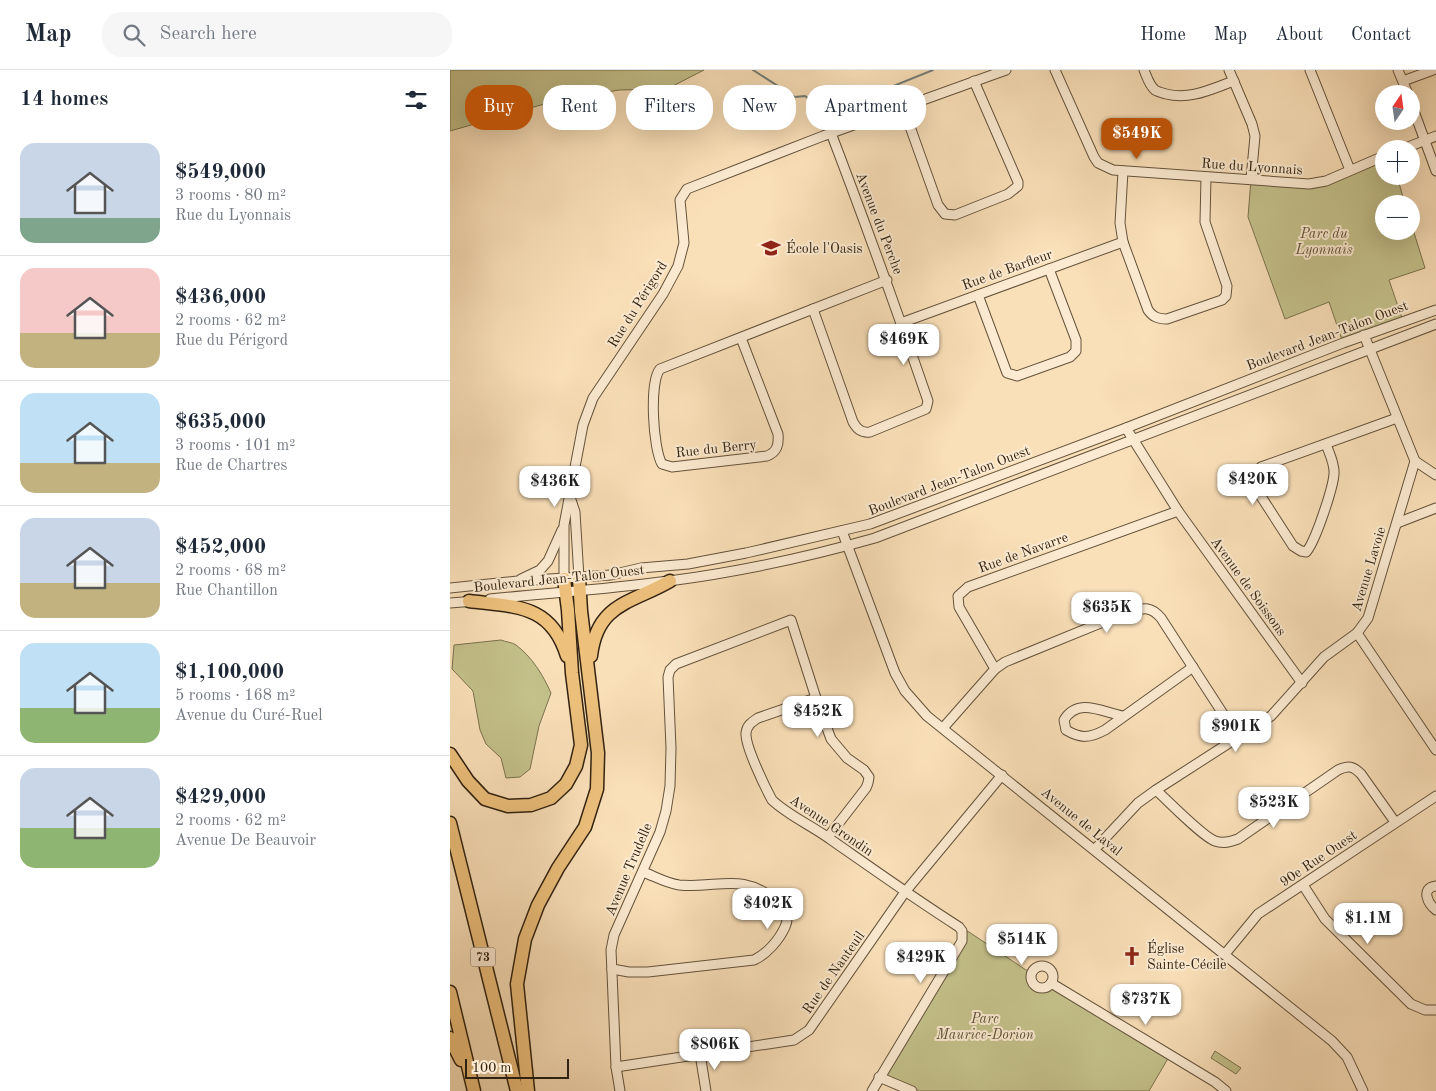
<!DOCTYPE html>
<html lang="en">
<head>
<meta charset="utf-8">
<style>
	body { margin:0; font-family:"Old Standard TT",serif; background:#f6f6f7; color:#1f2937; height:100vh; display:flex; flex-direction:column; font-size:19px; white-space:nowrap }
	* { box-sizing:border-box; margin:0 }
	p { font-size:16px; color:#747a83 }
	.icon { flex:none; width:28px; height:28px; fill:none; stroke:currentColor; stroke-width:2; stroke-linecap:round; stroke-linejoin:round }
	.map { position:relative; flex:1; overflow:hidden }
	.side { display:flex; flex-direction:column; background:#fff; width:450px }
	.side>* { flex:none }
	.top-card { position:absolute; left:15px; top:15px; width:475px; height:45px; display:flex; gap:10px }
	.needle { width:32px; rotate:13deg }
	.buttons { position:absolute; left:925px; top:15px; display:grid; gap:10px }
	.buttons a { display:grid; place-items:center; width:45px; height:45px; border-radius:50%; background:#fff; box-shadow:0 5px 20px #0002; font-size:25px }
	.scale { position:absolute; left:15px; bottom:12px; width:104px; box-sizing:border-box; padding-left:5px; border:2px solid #322311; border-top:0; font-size:14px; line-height:18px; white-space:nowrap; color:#322311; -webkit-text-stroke:4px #fcebd2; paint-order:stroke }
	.price { position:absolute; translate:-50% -42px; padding:0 11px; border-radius:10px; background:#fff; color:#222; font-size:16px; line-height:32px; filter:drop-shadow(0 1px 2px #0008) }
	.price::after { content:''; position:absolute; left:50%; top:30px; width:15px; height:11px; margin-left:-8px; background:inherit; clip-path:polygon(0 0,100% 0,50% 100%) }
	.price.on { background:#b45309; color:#fff }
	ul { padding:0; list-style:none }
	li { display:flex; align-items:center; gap:15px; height:125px; padding:0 20px }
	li+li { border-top:1px solid #e0e1e3 }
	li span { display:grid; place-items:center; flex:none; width:140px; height:100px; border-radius:15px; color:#555 }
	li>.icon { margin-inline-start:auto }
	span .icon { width:60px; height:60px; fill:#fffc; stroke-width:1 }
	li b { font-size:21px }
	h2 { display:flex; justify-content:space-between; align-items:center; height:60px; padding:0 20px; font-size:21px }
	.pill { padding:0 18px; border-radius:20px; background:#fff; box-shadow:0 5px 20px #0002; font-size:18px; line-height:45px }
	.pill.on { background:#b45309; color:#fff }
	header { display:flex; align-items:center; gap:30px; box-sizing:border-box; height:70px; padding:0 25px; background:#fff; border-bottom:1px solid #e0e1e3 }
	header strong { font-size:24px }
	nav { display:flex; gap:28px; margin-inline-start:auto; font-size:18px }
	.search { width:350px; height:45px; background:#f6f6f7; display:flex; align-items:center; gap:12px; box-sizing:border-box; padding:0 18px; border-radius:20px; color:#747a83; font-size:19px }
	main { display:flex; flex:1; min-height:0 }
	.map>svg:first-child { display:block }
</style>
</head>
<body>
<header>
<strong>Map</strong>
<div class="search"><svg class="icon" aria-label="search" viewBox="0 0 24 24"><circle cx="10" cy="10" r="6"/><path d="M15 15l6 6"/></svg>Search here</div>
<nav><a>Home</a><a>Map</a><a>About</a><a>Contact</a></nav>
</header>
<main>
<section class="side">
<h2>14 homes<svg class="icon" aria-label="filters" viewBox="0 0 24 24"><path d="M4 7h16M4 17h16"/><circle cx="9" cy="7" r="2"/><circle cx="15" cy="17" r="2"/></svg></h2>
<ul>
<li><span style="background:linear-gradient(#c9d6e8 75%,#7fa58c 0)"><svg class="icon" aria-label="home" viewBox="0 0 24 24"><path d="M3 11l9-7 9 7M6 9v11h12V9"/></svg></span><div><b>$549,000</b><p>3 rooms · 80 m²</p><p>Rue du Lyonnais</p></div></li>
<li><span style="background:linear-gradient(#f6c9c9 65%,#c2b280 0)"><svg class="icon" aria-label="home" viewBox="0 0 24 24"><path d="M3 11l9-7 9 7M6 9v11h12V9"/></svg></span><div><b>$436,000</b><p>2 rooms · 62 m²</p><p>Rue du Périgord</p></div></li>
<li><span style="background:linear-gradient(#bfe0f5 70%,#c2b280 0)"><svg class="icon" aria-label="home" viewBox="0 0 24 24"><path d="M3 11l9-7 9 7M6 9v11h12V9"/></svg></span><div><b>$635,000</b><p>3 rooms · 101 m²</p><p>Rue de Chartres</p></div></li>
<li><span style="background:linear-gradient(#c9d6e8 65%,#c2b280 0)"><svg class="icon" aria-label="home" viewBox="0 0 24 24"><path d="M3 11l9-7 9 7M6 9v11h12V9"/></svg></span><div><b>$452,000</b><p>2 rooms · 68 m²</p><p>Rue Chantillon</p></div></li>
<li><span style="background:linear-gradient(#bfe0f5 65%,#8fb573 0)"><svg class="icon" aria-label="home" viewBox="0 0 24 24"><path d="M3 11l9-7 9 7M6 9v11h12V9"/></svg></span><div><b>$1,100,000</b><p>5 rooms · 168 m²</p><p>Avenue du Curé-Ruel</p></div></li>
<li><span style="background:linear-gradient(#c9d6e8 60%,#8fb573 0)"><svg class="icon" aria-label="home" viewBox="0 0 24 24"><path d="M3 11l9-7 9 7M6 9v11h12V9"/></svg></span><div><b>$429,000</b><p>2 rooms · 62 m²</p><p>Avenue De Beauvoir</p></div></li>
</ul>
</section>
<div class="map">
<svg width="986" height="1021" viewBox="0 0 986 1021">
	<rect width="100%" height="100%" fill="#fae0b9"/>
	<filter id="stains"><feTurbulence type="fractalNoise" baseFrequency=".004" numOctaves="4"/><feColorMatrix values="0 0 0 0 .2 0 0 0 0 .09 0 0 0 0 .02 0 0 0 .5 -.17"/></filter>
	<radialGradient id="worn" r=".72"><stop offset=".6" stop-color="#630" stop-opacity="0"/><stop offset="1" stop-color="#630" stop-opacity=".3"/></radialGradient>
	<g fill="#c4c18b" stroke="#7b724e">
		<polygon points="0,0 254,0 217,19 169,20 105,31 0,61"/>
		<polygon points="934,86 934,106 947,106 955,134 934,134 934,161 961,161 961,153 975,198 939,210 953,251 893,273 879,232 835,249 798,147 801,109 859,114"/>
		<path d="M51 570C55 572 62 572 66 575 82 587 93 605 101 623L89 656 80 699 70 707 56 708 51 688 36 674 30 660 23 621 2 599 4 575Z"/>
		<polygon points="509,857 519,862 576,900 582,902 581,908 585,916 593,918 599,915 720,985 699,1021 462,1021 429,1007 512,871"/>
		<polygon points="765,981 791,998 786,1004 761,988"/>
	</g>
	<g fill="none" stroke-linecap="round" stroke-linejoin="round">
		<polyline stroke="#777e78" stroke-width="2" points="303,0 345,27 355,26 369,36 379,42 483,0"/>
		<g stroke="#64523b" stroke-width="11">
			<g id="minor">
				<polyline points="605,0 644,87 648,93 663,100 859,114 876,111 934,86"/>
				<path d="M694 0C697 7 699 15 705 20 708 22 713 23 716 24 741 30 761 19 784 11"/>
				<polyline points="779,0 802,54 805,66 801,109"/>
				<polyline points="860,0 900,100"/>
				<polyline points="948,0 958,24"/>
				<polyline points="953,11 983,0"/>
				<polyline points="961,33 986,101"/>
				<polyline points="453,37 488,135 495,144 505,145 558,124 568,116 568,112 524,11"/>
				<polyline points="953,79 986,66"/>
				<path d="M673 101 670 153 673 172 698 240C703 247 708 249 717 249L772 230 776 226 777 216 755 152 756 107"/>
				<polyline points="528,225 557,303 567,306 620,287 626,281 626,270 599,199"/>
				<path d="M363 239 403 352C407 359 411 363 420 362L476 339 478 331C447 241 415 152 381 63"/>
				<polyline points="451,253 673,172"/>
				<polyline points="914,265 965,391 918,548 907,563 986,680"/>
				<path d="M291 268 328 364C329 375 327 382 317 386L222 397 212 394C203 379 199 312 210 299L437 210"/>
				<polyline points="676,358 728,441 852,613"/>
				<path d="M876 374C879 383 885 394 884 404 883 418 865 473 856 482L851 481 843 476 803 414 802 404 811 397 947 348"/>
				<polyline points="965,391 986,405"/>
				<polyline points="120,427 125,442 129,508"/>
				<polyline points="947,453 986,438"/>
				<polyline points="392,461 445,603 455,621 477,646 882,971 897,987 913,1021"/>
				<polyline points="71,509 90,500 98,491 112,460"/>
				<polyline points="114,509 114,455 133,355 143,328 213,224 228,196 234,173 230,130 237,119 373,66 556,0"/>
				<polyline points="0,518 68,511 161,505 191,498 238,494 296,483 420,454 676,358 893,273 986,240"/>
				<path d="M40 529C100 523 159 519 219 511 288 502 358 487 425 468L986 254"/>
				<polyline points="0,533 25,531"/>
				<polyline points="545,599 509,537 508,526 518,517 728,441"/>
				<path d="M366 628 308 648C302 652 297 655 296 663 295 676 315 717 322 730 339 746 361 755 380 769 423 799 465 829 509 857L512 861V871L422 1021"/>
				<path d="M673 646C652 642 628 627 614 650L616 660C631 669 640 668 655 660L743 597"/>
				<path d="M493 658 545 599 555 592 680 541C694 538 701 536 711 548L788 667"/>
				<path d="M706 720C718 731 753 767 765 771 773 774 780 772 788 769L888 700C898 695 903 696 911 704L945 752"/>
				<polyline points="645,779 688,733 706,720 821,646 874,587 907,563"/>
				<polyline points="853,815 875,849 961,934 975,940 986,940"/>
				<path d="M986 816C970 818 978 834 986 840"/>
				<polyline points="775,884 808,844 986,726"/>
				<circle cx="592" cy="907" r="11"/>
				<path d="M162 899 179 902H198L304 890C317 884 329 870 335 857 340 846 336 838 327 831 290 801 269 819 229 815 216 813 204 806 193 802"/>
				<polyline points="601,913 765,1012 776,1021"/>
				<polyline points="250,984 256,1021"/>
				<polyline points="166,997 344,970 359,960 455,822 552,705"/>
				<polyline points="429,1007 462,1021"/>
				<polyline points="170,1021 166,997 161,880 164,865 210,762 216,741 220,716 221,678 218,607 220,600 226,594 341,550 366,628 381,669 397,688 414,700 419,707 418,713 416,718 378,767"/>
			</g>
		</g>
		<g stroke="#322311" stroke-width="15">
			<g id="highway">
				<path d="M19 531C66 537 101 534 117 586"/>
				<path d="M141 586C147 533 182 533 220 511"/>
				<polyline points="0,684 18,711 35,729 58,736 81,735 101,728 116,714 126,696 131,675 122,603 118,540 114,509"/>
				<polyline points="0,753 67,1021"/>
				<polyline points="0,922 24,1021"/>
				<polyline points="0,968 11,990"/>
				<polyline points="78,1021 67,914 75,869 88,835 108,798 135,757 147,719 148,683 131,541 129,508"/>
			</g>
		</g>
		<use href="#minor" stroke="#fcebd2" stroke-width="9"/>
		<use href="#highway" stroke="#edc07c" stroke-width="12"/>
	</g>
	<defs>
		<g id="school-bare" transform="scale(1.5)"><path d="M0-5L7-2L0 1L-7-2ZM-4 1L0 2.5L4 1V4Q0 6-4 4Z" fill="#8f2418" stroke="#fcebd2" stroke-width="2.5" paint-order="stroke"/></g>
		<g id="church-bare" transform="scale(1.5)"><path d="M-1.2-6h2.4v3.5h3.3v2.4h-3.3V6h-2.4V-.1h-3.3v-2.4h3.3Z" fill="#8f2418" stroke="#fcebd2" stroke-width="2.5" paint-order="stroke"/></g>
	</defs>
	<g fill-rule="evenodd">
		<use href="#school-bare" x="321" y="178"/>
		<use href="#church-bare" x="682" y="886"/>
	</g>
	<g text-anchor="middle" stroke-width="4" stroke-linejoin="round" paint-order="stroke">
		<rect fill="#fcebd2" stroke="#6f5f4b" stroke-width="1" x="20.5" y="877.5" width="25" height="19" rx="4"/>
		<g font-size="12" font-weight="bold" fill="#322311">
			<text x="33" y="891">73</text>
		</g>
		<g font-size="14" fill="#322311" stroke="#fcebd2">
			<text transform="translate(802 96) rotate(4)" y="5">Rue du Lyonnais</text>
			<text transform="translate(430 153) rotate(69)" y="5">Avenue du Perche</text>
			<text transform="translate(557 199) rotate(-20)" y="5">Rue de Barfleur</text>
			<text transform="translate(187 234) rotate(-58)" y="5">Rue du Périgord</text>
			<text transform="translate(877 265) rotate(-21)" y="5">Boulevard Jean-Talon Ouest</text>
			<text transform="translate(266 378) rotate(-6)" y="5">Rue du Berry</text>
			<text transform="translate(499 410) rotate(-21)" y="5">Boulevard Jean-Talon Ouest</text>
			<text transform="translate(573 482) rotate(-20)" y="5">Rue de Navarre</text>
			<text transform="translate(918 499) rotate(-73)" y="5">Avenue Lavoie</text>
			<text transform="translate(109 508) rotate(-6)" y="5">Boulevard Jean-Talon Ouest</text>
			<text transform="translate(799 516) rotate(54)" y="5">Avenue de Soissons</text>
			<text transform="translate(632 751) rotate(39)" y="5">Avenue de Laval</text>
			<text transform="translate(382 755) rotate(34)" y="5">Avenue Grondin</text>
			<text transform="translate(868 788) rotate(-34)" y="5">90e Rue Ouest</text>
			<text transform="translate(178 799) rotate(-67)" y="5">Avenue Trudelle</text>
			<text transform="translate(383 902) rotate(-55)" y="5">Rue de Nanteuil</text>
		</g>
		<g font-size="14" font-style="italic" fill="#5e5236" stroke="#fcebd2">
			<text x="874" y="168">Parc du<tspan x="874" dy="16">Lyonnais</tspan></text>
			<text x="535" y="953">Parc<tspan x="535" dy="16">Maurice-Dorion</tspan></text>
		</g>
		<g font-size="14" fill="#322311" stroke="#fcebd2" text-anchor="start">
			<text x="336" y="183">École l'Oasis</text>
			<text x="697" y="883">Église<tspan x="697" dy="16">Sainte-Cécile</tspan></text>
		</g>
	</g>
	<rect width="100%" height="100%" filter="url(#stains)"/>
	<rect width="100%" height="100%" fill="url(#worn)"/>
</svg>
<div class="buttons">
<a><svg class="needle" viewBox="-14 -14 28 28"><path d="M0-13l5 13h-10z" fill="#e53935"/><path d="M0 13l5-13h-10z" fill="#747a83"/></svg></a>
<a>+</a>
<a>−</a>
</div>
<div class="scale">100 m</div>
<b class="price on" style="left:687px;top:90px">$549K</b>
<b class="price" style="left:454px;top:296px">$469K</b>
<b class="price" style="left:803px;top:436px">$420K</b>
<b class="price" style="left:105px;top:438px">$436K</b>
<b class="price" style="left:657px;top:564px">$635K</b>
<b class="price" style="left:368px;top:668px">$452K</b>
<b class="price" style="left:786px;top:683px">$901K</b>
<b class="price" style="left:824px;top:759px">$523K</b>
<b class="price" style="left:318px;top:860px">$402K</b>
<b class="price" style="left:918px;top:875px">$1.1M</b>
<b class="price" style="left:572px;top:896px">$514K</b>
<b class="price" style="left:471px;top:914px">$429K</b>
<b class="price" style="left:696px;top:956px">$737K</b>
<b class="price" style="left:265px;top:1001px">$806K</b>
<div class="top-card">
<a class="pill on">Buy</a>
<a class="pill">Rent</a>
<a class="pill">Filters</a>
<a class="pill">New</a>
<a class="pill">Apartment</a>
</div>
</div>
</main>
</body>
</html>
